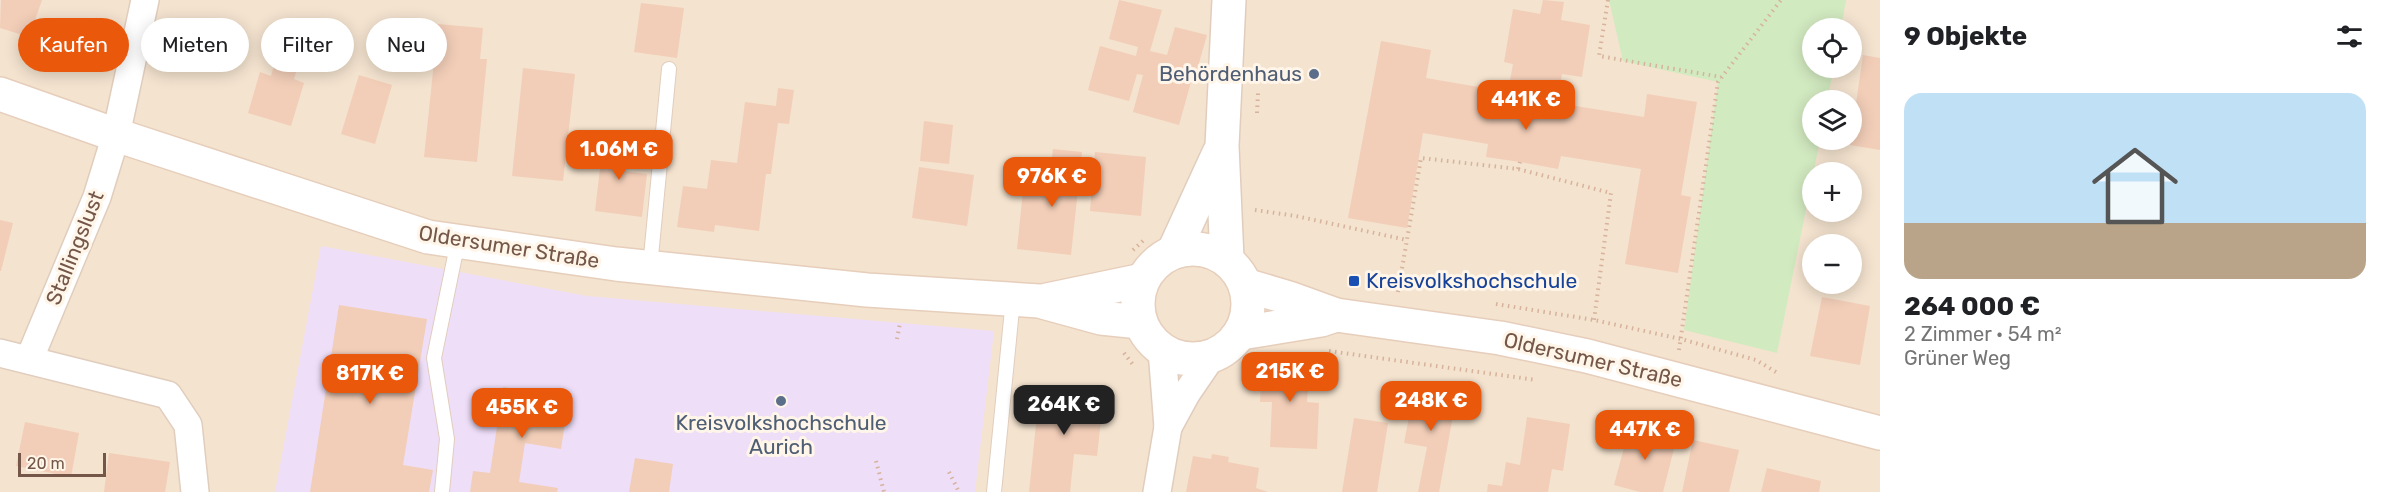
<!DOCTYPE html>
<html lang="de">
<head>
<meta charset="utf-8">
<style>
	body { margin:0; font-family:Rubik,sans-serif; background:#f2f2f2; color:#202124; height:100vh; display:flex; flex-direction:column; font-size:22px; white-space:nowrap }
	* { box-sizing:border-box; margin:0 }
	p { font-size:20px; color:#757577 }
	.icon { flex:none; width:33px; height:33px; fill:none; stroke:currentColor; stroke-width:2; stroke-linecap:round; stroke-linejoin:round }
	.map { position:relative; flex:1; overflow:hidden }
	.side { display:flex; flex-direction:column; background:#fff; width:510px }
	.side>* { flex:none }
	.banner { position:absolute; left:18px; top:18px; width:570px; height:54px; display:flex; gap:12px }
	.buttons { position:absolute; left:1802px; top:18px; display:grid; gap:12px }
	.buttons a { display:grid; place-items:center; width:60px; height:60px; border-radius:50%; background:#fff; box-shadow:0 3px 15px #0003; font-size:30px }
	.scale { position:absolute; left:18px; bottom:15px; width:88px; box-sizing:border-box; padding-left:6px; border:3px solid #745748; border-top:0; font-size:16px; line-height:21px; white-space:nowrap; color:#745748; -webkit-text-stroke:4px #fff5e8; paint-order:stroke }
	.price { position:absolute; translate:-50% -51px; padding:0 14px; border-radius:12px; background:#ea580c; color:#fff; font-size:20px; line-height:39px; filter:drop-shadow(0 2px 3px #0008) }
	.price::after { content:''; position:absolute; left:50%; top:36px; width:18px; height:14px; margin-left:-9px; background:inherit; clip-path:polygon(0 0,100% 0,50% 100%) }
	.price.current { background:#222; color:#fff }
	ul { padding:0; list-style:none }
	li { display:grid; align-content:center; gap:12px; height:318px; padding:0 24px }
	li+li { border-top:2px solid #e0e0e0 }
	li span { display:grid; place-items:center; height:186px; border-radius:18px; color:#555 }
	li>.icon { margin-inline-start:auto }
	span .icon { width:108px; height:108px; fill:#fffc; stroke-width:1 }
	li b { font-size:26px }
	h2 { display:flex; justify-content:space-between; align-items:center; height:72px; padding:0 24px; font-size:26px }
	.pill { padding:0 21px; border-radius:27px; background:#fff; box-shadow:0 3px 15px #0003; font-size:21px; line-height:54px }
	.pill.current { background:#ea580c; color:#fff }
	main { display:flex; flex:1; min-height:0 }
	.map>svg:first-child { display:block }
</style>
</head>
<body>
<main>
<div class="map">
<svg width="1880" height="492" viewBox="0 0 1880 492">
	<rect width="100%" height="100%" fill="#fcf1e1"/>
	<path fill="#f4e3cf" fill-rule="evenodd" d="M0 0H1880V492H0ZM1812 28H1851V68H1812ZM1812 100H1851V140H1812ZM1812 172H1851V212H1812ZM1812 244H1851V284H1812Z"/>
	<polygon fill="#eedef8" points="321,246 587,296 994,331 975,492 275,492"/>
	<polygon fill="#d2eac0" points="1609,0 1846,0 1841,28 1812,28 1812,68 1834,68 1827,100 1812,100 1812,140 1820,140 1777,353 1684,330 1718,82 1623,61"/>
	<g fill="#f2ceb8">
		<polygon points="1,0 42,0 29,37 0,28"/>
		<polygon points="1119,0 1162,10 1150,51 1167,55 1175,27 1207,35 1195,77 1163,68 1161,74 1191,82 1179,125 1133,112 1143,75 1137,74 1129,101 1088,90 1100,46 1136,56 1138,47 1109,39"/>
		<polygon points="1543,0 1564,2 1561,20 1590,25 1582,77 1562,74 1557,103 1644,117 1647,94 1697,102 1681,195 1691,197 1678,273 1625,264 1641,169 1561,156 1558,169 1520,162 1486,157 1488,144 1423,133 1407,228 1348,218 1381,41 1431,50 1426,78 1508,92 1513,64 1504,62 1513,9 1540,14"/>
		<polygon points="641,3 684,8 677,58 634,52"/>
		<polygon points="438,24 483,28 480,59 487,59 477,162 424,157"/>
		<polygon points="283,34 305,41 294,79 304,83 291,126 248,113 260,72 271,76"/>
		<polygon points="1863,55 1880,58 1880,150 1850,145"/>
		<polygon points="523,68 575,74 563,181 512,176"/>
		<polygon points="359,75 392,85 375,144 341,134"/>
		<polygon points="778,88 794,90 789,124 778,123 771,174 766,174 759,231 715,225 714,232 677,227 683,186 707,189 711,160 737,163 745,102 776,106"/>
		<polygon points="924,121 953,125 949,164 920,161"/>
		<polygon points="604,134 628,137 624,171 647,174 642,217 595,211"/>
		<polygon points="1053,149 1082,152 1071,255 1017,249 1023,191 1048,193"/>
		<polygon points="1095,152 1146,157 1141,216 1090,211"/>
		<polygon points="919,167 974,175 967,226 912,218"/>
		<polygon points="0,220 13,223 1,271 0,271"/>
		<polygon points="1822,297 1870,306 1860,365 1810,356"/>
		<polygon points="339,305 427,319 403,465 433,470 429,492 310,492"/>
		<polygon points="1283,354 1310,355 1307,402 1319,403 1317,449 1270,447 1272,402 1260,402 1262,361 1282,362"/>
		<polygon points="1040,386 1104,393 1097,456 1074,454 1070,492 1029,492"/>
		<polygon points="1415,386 1457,394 1439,492 1418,492 1427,447 1404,443"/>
		<polygon points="503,387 569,397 561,449 525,443 519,482 558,488 557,492 470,492 473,471 490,473"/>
		<polygon points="1527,417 1570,424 1563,471 1552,469 1548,492 1487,492 1488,484 1502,486 1506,462 1520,465"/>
		<polygon points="1354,418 1388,423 1377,492 1342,492"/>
		<polygon points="25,422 79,433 71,477 16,466"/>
		<polygon points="1630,425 1677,437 1663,492 1640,492 1614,485"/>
		<polygon points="1693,440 1739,450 1729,492 1682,492"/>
		<polygon points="109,453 170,462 165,492 104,492"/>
		<polygon points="1212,454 1229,457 1228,462 1259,468 1256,488 1268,492 1186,492 1193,456 1211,459"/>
		<polygon points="635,458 673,464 669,492 629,492"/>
		<polygon points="1767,468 1821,481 1819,492 1761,492"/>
	</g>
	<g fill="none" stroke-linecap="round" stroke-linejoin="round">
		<g stroke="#e1cdbd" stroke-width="16">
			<g id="service">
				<polyline points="650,267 669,69"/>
				<polyline points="442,492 447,439 434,358 458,241"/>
				<polyline points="994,492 1013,299"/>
			</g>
		</g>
		<g stroke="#e1cdbd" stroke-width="30">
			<g id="minor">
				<polyline points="0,353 168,395 188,425 195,492"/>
				<polyline points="29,360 97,197 116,135 145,0"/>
				<polyline points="1168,427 1186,394 1212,356"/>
				<polyline points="1157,492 1168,427 1162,350"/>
			</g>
		</g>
		<g stroke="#e1cdbd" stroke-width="36">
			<g id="tertiary">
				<polyline points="1174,251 1219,153"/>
				<polyline points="1227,259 1222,146 1229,0"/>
			</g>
		</g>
		<g stroke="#e6cebb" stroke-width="36">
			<g id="secondary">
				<polyline points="0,94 116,135 428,237 616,264 867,290 1039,301 1101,318 1140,322"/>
				<circle cx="1193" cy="304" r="55"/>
				<polyline points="1245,285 1289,298 1336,315 1500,338 1587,356 1880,433"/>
				<polyline points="1047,300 1143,280"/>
				<polyline points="1241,333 1321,320 1336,315"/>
			</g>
		</g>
		<g stroke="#d7b29c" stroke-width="4" stroke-dasharray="1.5 4.5" stroke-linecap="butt">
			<polyline points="1608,0 1599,56 1721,77"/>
			<polyline points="1257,113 1258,93"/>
			<polyline points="1518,169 1520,162"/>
			<polyline points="1255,210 1296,216 1407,240"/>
			<polyline points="1133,250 1145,239"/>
			<polyline points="1398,292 1421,158 1518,169 1611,193 1594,320"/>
			<polyline points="1496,304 1594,320 1681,339 1756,360 1776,372"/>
			<polyline points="897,339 900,323"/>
			<polyline points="1679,350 1718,82 1781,0"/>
			<polyline points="1329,351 1536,380"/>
			<polyline points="1124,353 1134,366"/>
			<polyline points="876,461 884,492"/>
			<polyline points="949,472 959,492"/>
		</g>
		<use href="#service" stroke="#fff" stroke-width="14"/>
		<use href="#minor" stroke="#fff" stroke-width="27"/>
		<use href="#tertiary" stroke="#fff" stroke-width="33"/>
		<use href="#secondary" stroke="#fff" stroke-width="33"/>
	</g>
	<g fill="#5c6f8a" stroke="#fff5e8" stroke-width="2">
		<circle cx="1314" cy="74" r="6"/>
		<circle cx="781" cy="401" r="6"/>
	</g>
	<rect fill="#1a4fb4" stroke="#fff5e8" stroke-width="2" x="1348" y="275" width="12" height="12" rx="3"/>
	<g text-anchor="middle" stroke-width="6" stroke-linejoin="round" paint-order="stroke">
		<g font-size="21" fill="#4e5e75" stroke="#fff5e8" text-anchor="end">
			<text x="1302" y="81">Behördenhaus</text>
			<text x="781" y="430" text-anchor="middle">Kreisvolkshochschule<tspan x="781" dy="24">Aurich</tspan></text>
		</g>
		<g font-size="21" fill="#745748" stroke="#fff5e8">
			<text transform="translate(509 247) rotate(9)" y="7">Oldersumer Straße</text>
			<text transform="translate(75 248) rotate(-68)" y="7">Stallingslust</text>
			<text transform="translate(1593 360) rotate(13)" y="7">Oldersumer Straße</text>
		</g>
		<g font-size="21" fill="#164399" stroke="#fff5e8" text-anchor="start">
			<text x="1366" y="288">Kreisvolkshochschule</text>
		</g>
	</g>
</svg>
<div class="buttons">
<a><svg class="icon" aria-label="locate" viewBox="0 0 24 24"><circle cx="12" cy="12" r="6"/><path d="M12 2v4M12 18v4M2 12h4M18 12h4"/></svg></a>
<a><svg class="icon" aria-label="layers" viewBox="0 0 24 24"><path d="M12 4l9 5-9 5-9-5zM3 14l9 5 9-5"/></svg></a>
<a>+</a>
<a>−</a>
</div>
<div class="scale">20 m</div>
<b class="price" style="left:1526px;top:131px">441K €</b>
<b class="price" style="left:619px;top:181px">1.06M €</b>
<b class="price" style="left:1052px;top:208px">976K €</b>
<b class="price" style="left:1290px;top:403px">215K €</b>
<b class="price" style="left:370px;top:405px">817K €</b>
<b class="price" style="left:1431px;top:432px">248K €</b>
<b class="price current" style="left:1064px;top:436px">264K €</b>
<b class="price" style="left:522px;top:439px">455K €</b>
<b class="price" style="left:1645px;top:461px">447K €</b>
<div class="banner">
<a class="pill current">Kaufen</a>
<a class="pill">Mieten</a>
<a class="pill">Filter</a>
<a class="pill">Neu</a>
</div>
</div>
<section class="side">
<h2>9 Objekte<svg class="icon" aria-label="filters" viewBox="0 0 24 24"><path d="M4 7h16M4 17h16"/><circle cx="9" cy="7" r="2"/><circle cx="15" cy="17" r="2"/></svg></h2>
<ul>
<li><span style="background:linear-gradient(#bfe0f5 70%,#b9a48a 0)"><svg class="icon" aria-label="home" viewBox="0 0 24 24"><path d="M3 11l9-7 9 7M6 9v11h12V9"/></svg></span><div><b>264 000 €</b><p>2 Zimmer · 54 m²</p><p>Grüner Weg</p></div></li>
</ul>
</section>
</main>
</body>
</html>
